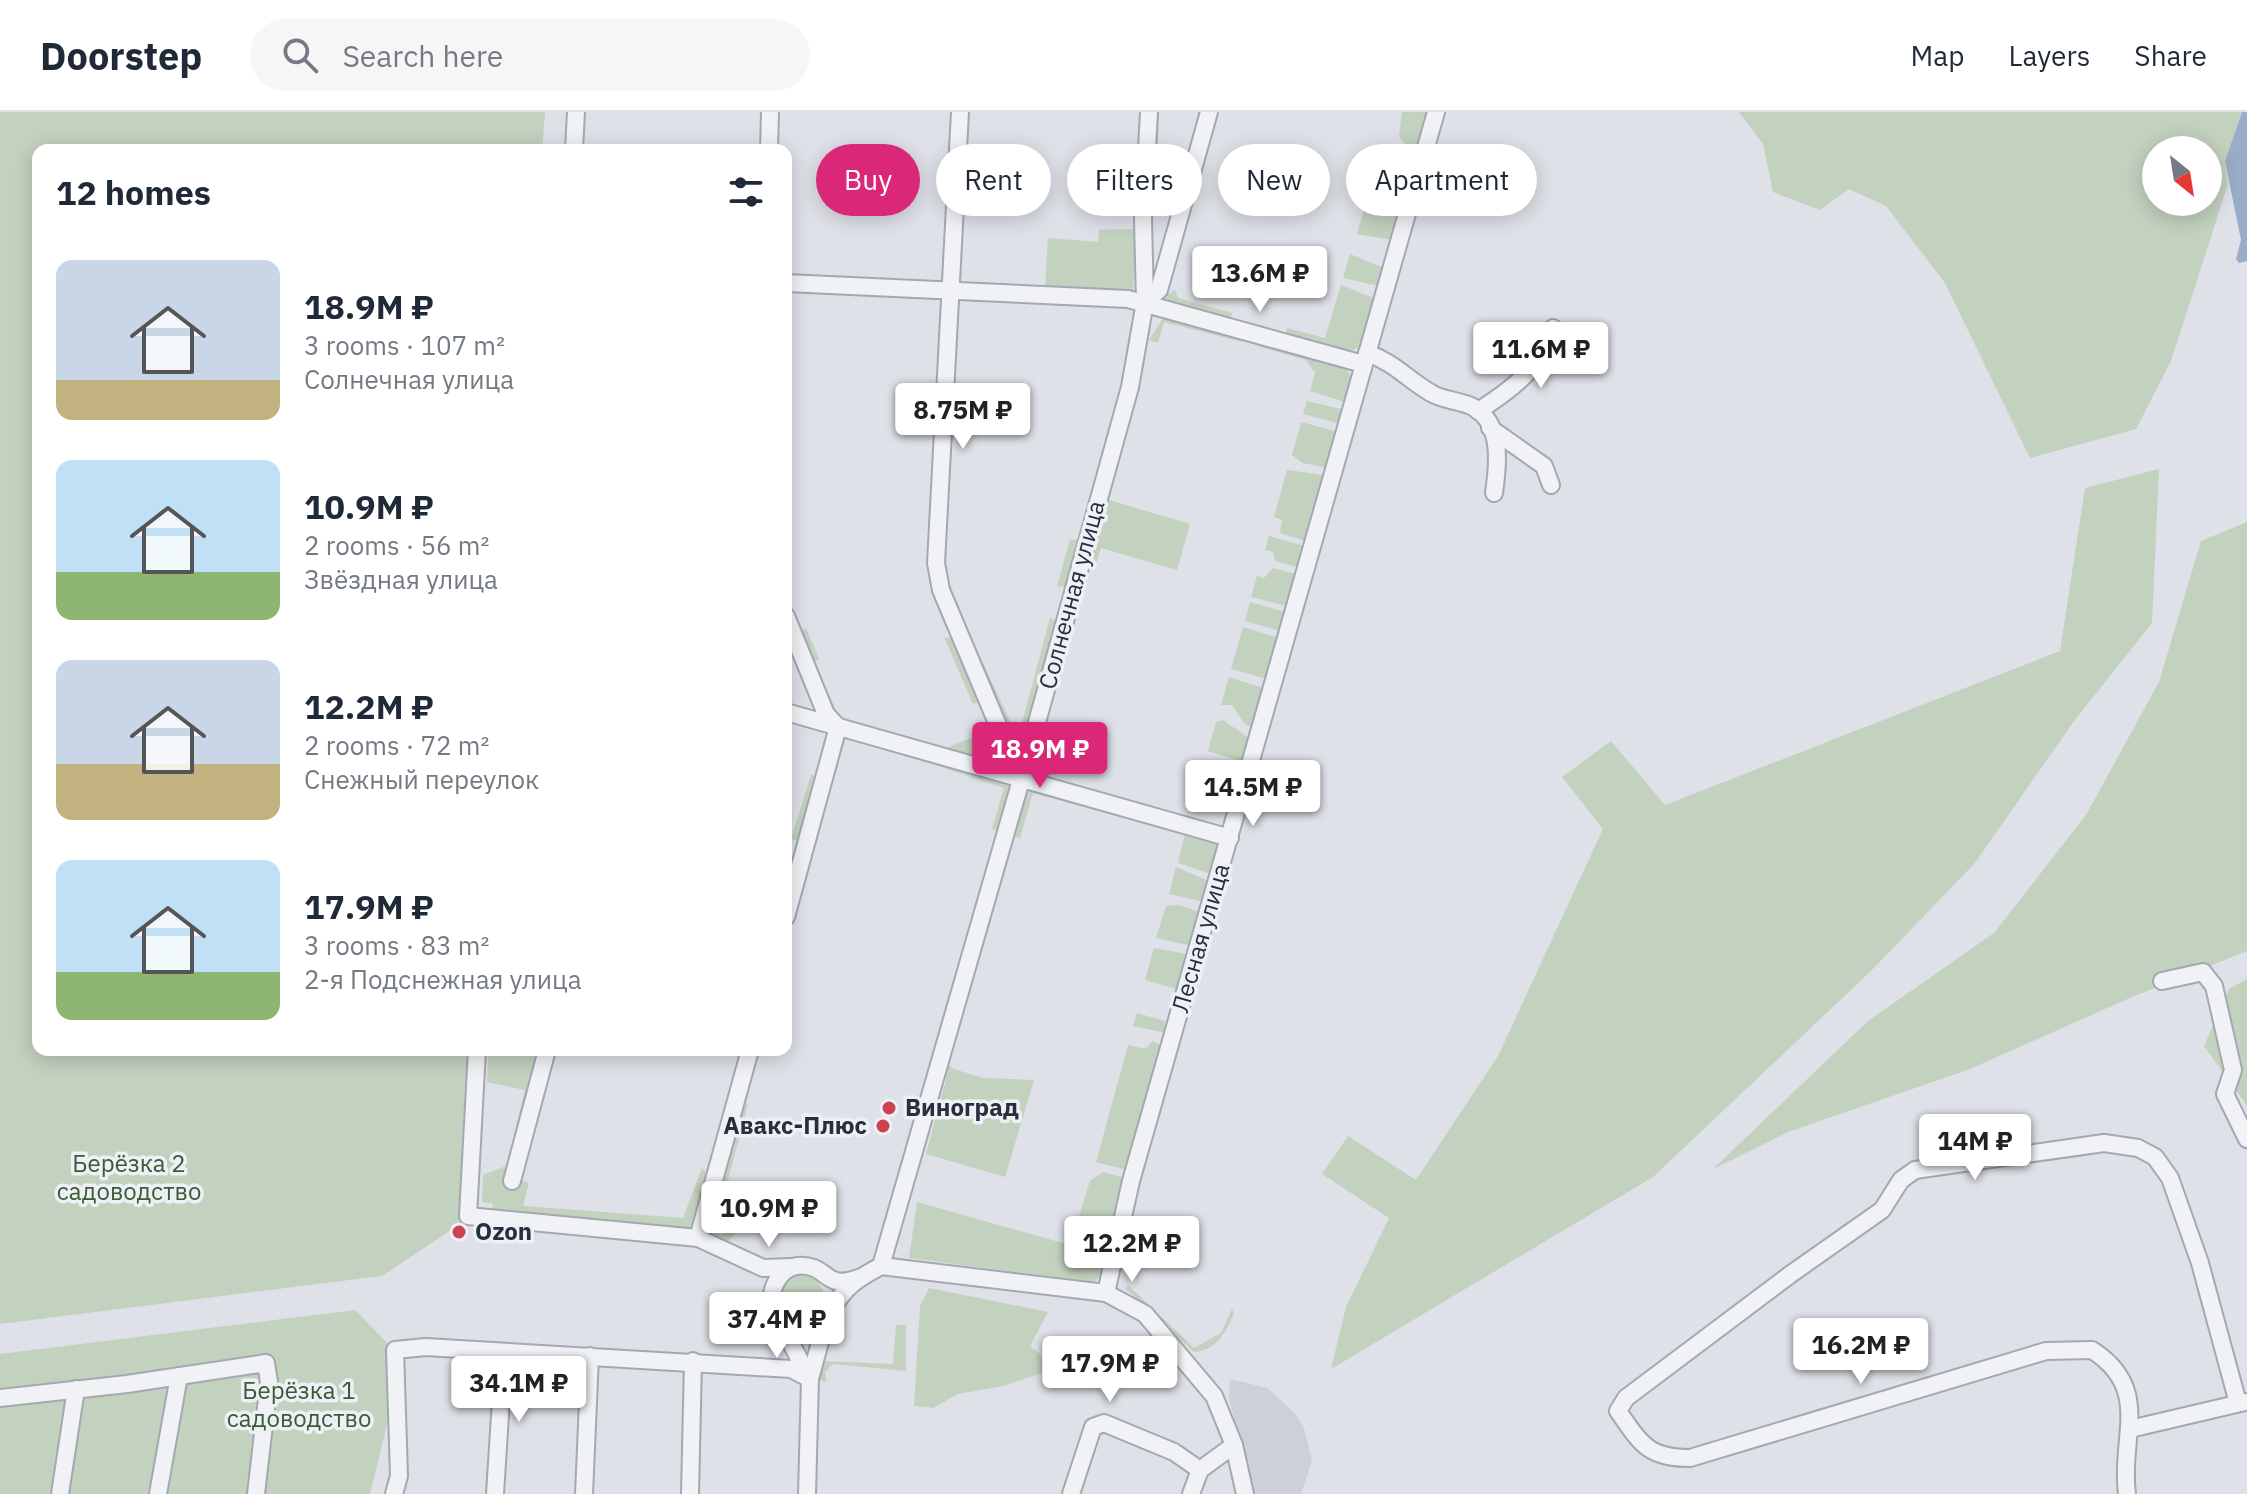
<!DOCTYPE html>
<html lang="en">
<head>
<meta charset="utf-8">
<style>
	body { margin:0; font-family:"IBM Plex Sans",sans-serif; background:#f6f6f7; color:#1f2937; height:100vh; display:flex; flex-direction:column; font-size:30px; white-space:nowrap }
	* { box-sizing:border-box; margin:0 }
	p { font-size:26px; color:#747a83 }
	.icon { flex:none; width:44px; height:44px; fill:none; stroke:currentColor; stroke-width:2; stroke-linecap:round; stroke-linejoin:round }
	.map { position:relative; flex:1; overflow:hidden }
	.sheet { position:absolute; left:32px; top:32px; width:760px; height:912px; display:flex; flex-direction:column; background:#fff; border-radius:16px; box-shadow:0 4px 20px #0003 }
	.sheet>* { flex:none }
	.guide { position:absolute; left:816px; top:32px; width:760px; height:72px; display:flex; gap:16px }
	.needle { width:52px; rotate:150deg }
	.tools { position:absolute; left:2142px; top:24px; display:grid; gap:16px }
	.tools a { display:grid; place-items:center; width:80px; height:80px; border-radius:50%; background:#fff; box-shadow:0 4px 20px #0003; font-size:40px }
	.price { position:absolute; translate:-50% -68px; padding:0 18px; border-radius:8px; background:#fff; color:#222; font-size:26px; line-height:52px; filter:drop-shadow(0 2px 4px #0008) }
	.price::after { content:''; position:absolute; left:50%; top:48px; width:24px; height:18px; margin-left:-12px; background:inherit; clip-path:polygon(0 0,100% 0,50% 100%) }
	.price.on { background:#db2777; color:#fff }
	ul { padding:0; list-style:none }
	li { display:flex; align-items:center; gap:24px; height:200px; padding:0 24px }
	li span { display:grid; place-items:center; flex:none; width:224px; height:160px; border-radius:16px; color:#555 }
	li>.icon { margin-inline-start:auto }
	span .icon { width:96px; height:96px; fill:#fffc; stroke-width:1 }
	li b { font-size:34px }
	h2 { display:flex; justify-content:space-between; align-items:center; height:96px; padding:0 24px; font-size:34px }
	.pill { padding:0 28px; border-radius:36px; background:#fff; box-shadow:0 4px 20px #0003; font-size:28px; line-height:72px }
	.pill.on { background:#db2777; color:#fff }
	header { display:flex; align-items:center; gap:48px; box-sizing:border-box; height:112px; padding:0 40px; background:#fff; border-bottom:2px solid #e0e1e3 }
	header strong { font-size:38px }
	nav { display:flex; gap:44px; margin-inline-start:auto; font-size:28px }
	.search { width:560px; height:72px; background:#f6f6f7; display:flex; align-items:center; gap:20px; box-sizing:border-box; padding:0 28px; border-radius:44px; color:#747a83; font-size:30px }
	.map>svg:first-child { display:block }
</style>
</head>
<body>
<header>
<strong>Doorstep</strong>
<div class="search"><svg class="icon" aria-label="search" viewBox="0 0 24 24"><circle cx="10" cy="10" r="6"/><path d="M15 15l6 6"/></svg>Search here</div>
<nav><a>Map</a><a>Layers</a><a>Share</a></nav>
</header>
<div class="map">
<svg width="2247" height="1382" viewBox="0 0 2247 1382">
	<rect width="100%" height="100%" fill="#dee1e7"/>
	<polygon fill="#ccd0d9" points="1230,1267 1267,1276 1295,1301 1304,1316 1312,1349 1301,1382 1253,1382 1229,1286"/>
	<g fill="#c3d1bf" fill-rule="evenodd">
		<polygon points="0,0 545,0 542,38 38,38 38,938 483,938 472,1104 382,1164 0,1212"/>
		<polygon points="1154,0 1159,0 1156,91 1176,92 1199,0 1206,0 1173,106 1171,97 1153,96 1149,103"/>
		<polygon points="1402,0 1432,0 1420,42 1409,37 1399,24"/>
		<path d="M1739 0H2242L2225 49 2228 72 2171 249 2136 317 2030 346 1945 171 1886 94 1849 77 1820 98 1773 80 1763 32ZM2156 38H2208V90H2156Z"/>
		<polygon points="1381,41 1416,51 1409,74 1398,64 1377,55"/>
		<polygon points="1375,60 1394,67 1405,82 1402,88 1370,77"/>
		<polygon points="1367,86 1393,94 1391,102 1399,105 1392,128 1357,122"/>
		<polygon points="1131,117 1137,118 1133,180 967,172 1045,175 1048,126 1098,130 1099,118"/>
		<polygon points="1350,142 1384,156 1379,174 1343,166"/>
		<polygon points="1341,173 1376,187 1361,235 1348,240 1285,225 1287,216 1325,226"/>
		<polygon points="1175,178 1178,186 1232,201 1230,208 1170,192 1163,185"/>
		<polygon points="1164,205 1245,223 1242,230 1164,210 1158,231 1149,228"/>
		<polygon points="1259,227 1345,253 1353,271 1347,291 1310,279 1315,261 1306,248 1257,234"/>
		<polygon points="1307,289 1345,298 1341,312 1303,302"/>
		<polygon points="1301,310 1339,320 1328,356 1303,351 1292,343"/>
		<polygon points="2159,357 2152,511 2074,609 1975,751 1871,859 1653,1065 1331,1257 1346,1195 1389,1106 1322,1062 1348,1024 1416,1068 1498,944 1603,717 1562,665 1611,629 1665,693 2060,539 2085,376"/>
		<polygon points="1287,358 1325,363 1306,429 1280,421 1282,408 1274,405"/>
		<polygon points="1106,387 1190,412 1177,458 1101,436 1094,457 1091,456 1093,448 1089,446"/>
		<polygon points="2247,410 2247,839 2132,885 1970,957 1788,1020 1713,1057 1868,909 1994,821 2086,703 2159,570 2201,429"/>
		<polygon points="1269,424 1304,434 1297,455 1275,449 1273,440 1265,438"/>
		<polygon points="1079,427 1065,475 1057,474 1070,428"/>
		<polygon points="1273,456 1295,462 1287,494 1251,485 1257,464 1264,466"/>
		<polygon points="1250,490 1285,500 1280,519 1245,509"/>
		<polygon points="1050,506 1057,509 1020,641 1016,640 966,528 970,523 1018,626"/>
		<polygon points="1243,515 1279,526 1267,567 1231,557"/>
		<polygon points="806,516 819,547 815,550 837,602 854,614 943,637 995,616 1005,640 1004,658 846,613 830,603 798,522"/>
		<polygon points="944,525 954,527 982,589 973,592"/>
		<polygon points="1229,565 1260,575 1263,580 1254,617 1244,611 1232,593 1221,593"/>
		<polygon points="1223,608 1250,627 1243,650 1208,639 1216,610"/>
		<polygon points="913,641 1007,669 1010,675 997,718 992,717 1004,676 911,645"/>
		<polygon points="1204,654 1239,665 1230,699 1212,696 1195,684"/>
		<polygon points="811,663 821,665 802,730 791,727"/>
		<polygon points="1034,677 1221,730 1211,762 1178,751 1185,722 1033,681 1020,726 1013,723 1024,682"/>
		<polygon points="1176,755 1211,770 1204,790 1169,782"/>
		<polygon points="1179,793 1202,801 1192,834 1156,826 1166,794"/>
		<polygon points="1154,836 1187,842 1189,845 1180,878 1145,868"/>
		<polygon points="2247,867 2247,994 2204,934 2229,877"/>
		<polygon points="1137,901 1165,909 1166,921 1133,914"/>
		<polygon points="1153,929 1163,934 1127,1058 1096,1050 1128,933 1145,937"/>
		<polygon points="488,938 543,938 512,1050 508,1048 525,978 487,970"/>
		<polygon points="946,951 954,957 983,966 1034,968 1005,1065 926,1042 946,968"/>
		<polygon points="739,991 748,992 715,1117 721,1123 727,1120 735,1122 727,1130 713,1125 708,1118"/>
		<polygon points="506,1054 516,1067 529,1071 523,1094 683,1106 702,1056 707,1061 694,1118 486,1100 481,1096 492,1097 493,1092 482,1090 483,1063"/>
		<polygon points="1103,1060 1125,1066 1102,1162 1094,1170 909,1146 917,1090 1070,1133 1090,1069"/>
		<circle cx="801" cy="1186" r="23"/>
		<path d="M1128 1173 1194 1236 1221 1221 1232 1197 1234 1201C1227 1219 1216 1239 1194 1240L1126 1177Z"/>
		<polygon points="929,1176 1048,1200 1030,1234 1040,1242 1045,1260 1003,1274 958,1282 933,1296 914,1294 920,1194"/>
		<polygon points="355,1198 403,1247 370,1382 0,1382 0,1242"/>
		<polygon points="896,1213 906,1213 906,1259 833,1252 825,1260 826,1271 818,1266 819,1249 893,1252"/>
	</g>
	<polygon fill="#99adc8" points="2242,0 2247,0 2247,149 2239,151 2236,147 2241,128 2225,49"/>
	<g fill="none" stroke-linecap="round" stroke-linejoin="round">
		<g stroke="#a3a8b1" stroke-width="20">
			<g id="minor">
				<polyline points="960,0 936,451 941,478 1021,668"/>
				<polyline points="574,38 576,0"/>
				<polyline points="769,38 770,0"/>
				<polyline points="786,171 1128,187 1363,252"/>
				<polyline points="1145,190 1159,178 1209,0"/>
				<path d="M1367 241C1395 251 1407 267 1431 281 1444 289 1460 288 1473 295 1503 311 1498 353 1494 381"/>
				<path d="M1478 299C1511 278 1541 256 1553 216"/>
				<polyline points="1490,316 1544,354 1551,373"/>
				<polyline points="786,504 826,602 838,615 786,805"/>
				<polyline points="786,600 1230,726"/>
				<polyline points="2162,869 2203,860 2214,874 2233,958 2225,982 2247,1027"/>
				<polyline points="477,938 468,1104 698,1126 763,1156 792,1155"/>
				<polyline points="512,1069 547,938"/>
				<polyline points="698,1126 750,938"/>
				<polyline points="881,1154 1021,668 1130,275 1145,190 1143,108 1149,0"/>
				<polyline points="881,1154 1106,1181 1145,1202 1214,1284 1234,1333 1245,1382"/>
				<path d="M861 1165C853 1168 845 1171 836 1169 828 1167 822 1159 814 1156 784 1145 766 1175 773 1200L791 1217C826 1222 828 1195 849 1175 858 1166 870 1160 881 1154"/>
				<polyline points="1106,1181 1131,1069 1436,0"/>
				<polyline points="780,1210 809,1266"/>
				<polyline points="0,1286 127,1272 266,1251 269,1270 256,1382"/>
				<polyline points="2130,1317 2245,1290"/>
				<polyline points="60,1382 76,1277"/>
				<polyline points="158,1382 179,1264"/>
				<polyline points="394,1382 399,1364 395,1238 426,1235 791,1257 810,1267"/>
				<polyline points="495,1382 504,1240"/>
				<polyline points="584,1382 590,1244"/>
				<polyline points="690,1382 693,1249"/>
				<polyline points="807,1382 810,1267 826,1208"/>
				<polyline points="1071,1382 1093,1315 1104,1311 1174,1340 1200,1358"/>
				<polyline points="1191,1382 1200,1358 1234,1333"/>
				<path d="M2127 1382C2119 1326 2153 1277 2092 1238L2046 1239 1690 1346C1648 1346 1641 1332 1618 1299L1626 1286 1791 1162 1882 1098 1901 1068 1915 1058 2104 1031 2138 1036 2155 1045 2170 1066 2200 1151 2238 1291"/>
			</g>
		</g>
		<use href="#minor" stroke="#f1f2f6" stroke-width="16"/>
	</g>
	<g fill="#cd424f" stroke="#edf0f5" stroke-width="3">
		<circle cx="889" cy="996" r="8"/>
		<circle cx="883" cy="1014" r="8"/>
		<circle cx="459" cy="1120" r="8"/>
	</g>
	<g text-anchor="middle" stroke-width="7" stroke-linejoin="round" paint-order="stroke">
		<g font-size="24" fill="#272e3e" stroke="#edf0f5">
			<text transform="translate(1072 483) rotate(-75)" y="8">Солнечная улица</text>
			<text transform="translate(1201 826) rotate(-74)" y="8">Лесная улица</text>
		</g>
		<g font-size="24" font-weight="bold" fill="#272e3e" stroke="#edf0f5" text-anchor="start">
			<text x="905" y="1004">Виноград</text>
			<text x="867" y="1022" text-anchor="end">Авакс-Плюс</text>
			<text x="475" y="1128">Ozon</text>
		</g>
		<g font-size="24" fill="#395a35" stroke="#edf0f5">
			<text x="129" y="1060">Берёзка 2<tspan x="129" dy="28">садоводство</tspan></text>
			<text x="299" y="1287">Берёзка 1<tspan x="299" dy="28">садоводство</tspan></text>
		</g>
	</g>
</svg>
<div class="tools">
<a><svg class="needle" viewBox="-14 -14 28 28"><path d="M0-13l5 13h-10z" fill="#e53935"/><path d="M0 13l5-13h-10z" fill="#747a83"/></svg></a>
</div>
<b class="price" style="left:1260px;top:202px">13.6M ₽</b>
<b class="price" style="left:1541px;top:278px">11.6M ₽</b>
<b class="price" style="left:963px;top:339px">8.75M ₽</b>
<b class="price on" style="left:1040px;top:678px">18.9M ₽</b>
<b class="price" style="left:1253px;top:716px">14.5M ₽</b>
<b class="price" style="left:1975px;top:1070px">14M ₽</b>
<b class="price" style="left:769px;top:1137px">10.9M ₽</b>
<b class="price" style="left:1132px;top:1172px">12.2M ₽</b>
<b class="price" style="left:777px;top:1248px">37.4M ₽</b>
<b class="price" style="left:1861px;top:1274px">16.2M ₽</b>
<b class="price" style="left:1110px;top:1292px">17.9M ₽</b>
<b class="price" style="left:519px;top:1312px">34.1M ₽</b>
<div class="guide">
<a class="pill on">Buy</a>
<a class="pill">Rent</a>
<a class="pill">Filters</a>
<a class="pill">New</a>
<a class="pill">Apartment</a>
</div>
<section class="sheet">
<h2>12 homes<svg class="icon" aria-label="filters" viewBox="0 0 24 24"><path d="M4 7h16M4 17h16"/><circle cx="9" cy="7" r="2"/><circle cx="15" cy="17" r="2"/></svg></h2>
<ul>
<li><span style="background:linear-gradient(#c9d6e8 75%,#c2b280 0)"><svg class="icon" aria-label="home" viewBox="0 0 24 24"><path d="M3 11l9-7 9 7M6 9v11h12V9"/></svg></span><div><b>18.9M ₽</b><p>3 rooms · 107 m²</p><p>Солнечная улица</p></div></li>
<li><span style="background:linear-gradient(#bfe0f5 70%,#8fb573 0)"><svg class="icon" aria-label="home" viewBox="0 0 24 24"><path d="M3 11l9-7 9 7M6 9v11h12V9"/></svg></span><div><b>10.9M ₽</b><p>2 rooms · 56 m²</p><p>Звёздная улица</p></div></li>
<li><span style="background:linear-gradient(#c9d6e8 65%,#c2b280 0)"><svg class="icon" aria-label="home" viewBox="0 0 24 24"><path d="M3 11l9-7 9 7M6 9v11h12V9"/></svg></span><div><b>12.2M ₽</b><p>2 rooms · 72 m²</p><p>Снежный переулок</p></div></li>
<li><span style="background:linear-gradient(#bfe0f5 70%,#8fb573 0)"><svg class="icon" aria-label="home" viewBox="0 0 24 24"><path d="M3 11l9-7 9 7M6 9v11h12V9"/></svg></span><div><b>17.9M ₽</b><p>3 rooms · 83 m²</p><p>2-я Подснежная улица</p></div></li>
</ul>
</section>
</div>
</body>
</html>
